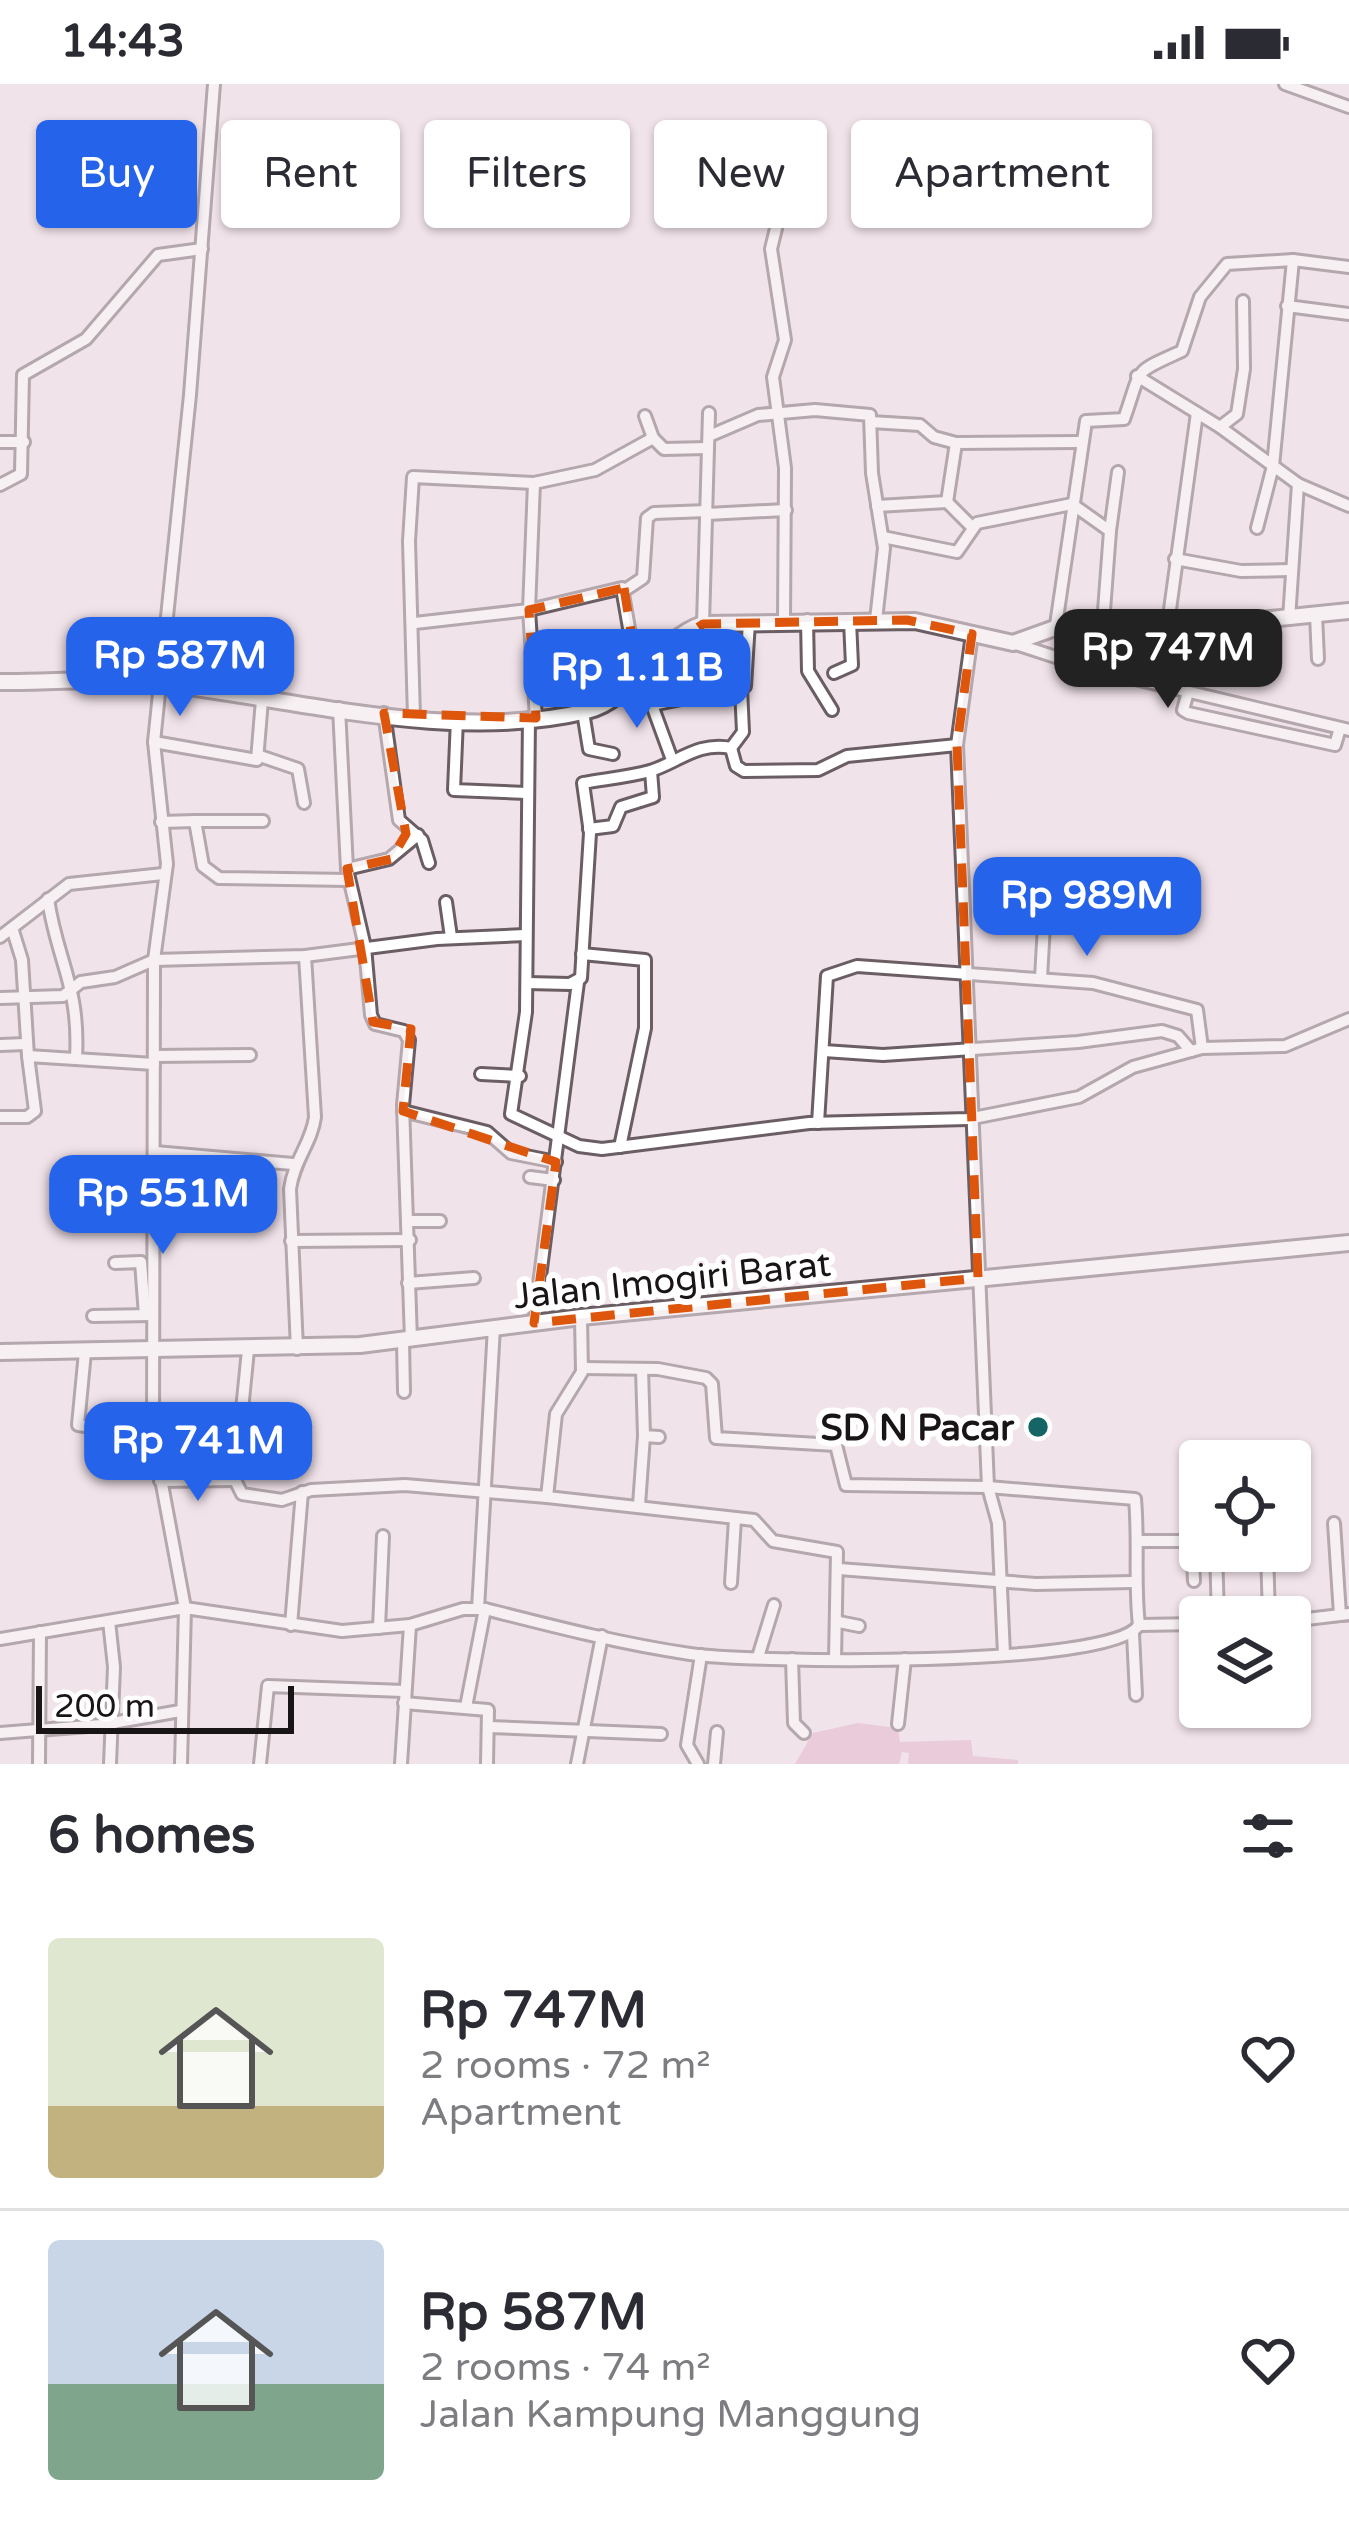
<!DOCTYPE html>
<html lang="en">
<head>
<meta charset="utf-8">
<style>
	body { margin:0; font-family:"Varela Round",sans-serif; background:#f2f2f3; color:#2b2b33; height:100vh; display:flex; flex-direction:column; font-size:45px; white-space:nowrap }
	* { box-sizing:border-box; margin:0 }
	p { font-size:39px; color:#7c7c81 }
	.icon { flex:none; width:66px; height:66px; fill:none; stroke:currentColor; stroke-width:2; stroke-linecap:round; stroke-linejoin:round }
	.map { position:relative; height:1680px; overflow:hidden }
	.panel { display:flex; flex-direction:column; background:#fff; flex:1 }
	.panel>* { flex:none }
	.guide { position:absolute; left:36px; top:36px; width:1278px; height:108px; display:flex; gap:24px }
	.tools { position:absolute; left:1179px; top:1356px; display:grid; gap:24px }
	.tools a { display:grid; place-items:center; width:132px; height:132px; border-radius:12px; background:#fff; box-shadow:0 3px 9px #0004; font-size:60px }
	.scale { position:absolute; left:36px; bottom:30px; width:258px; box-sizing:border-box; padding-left:12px; border:6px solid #191416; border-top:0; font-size:33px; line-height:42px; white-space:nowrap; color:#191416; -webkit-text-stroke:9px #fff; paint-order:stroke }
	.price { position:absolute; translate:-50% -102px; padding:0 27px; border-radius:24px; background:#2563eb; color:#fff; font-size:39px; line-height:78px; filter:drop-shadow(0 3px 6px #0008) }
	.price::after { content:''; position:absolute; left:50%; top:72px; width:36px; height:27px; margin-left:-18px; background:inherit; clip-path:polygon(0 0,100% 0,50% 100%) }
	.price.selected { background:#222; color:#fff }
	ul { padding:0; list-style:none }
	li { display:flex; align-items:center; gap:36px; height:300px; padding:0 48px }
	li+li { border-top:3px solid #e1e1e2 }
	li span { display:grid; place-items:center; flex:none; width:336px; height:240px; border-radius:12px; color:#555 }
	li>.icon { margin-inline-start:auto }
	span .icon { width:144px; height:144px; fill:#fffc; stroke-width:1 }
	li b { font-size:51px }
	h2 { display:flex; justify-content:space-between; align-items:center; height:144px; padding:0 48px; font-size:51px }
	.pill { padding:0 42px; border-radius:12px; background:#fff; box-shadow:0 3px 9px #0004; font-size:42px; line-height:108px }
	.pill.selected { background:#2563eb; color:#fff }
	.status { display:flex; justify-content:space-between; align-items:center; height:84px; padding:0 60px; background:#fff; direction:ltr }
	.status svg { height:33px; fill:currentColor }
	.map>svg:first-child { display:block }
</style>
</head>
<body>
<div class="status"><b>14:43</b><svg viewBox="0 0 49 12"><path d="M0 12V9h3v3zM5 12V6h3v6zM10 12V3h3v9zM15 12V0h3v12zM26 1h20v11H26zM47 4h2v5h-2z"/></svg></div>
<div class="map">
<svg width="1349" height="1680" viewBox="0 0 1349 1680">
	<rect width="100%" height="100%" fill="#f1e3ea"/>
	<polygon fill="#e1aec8" points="858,1639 898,1644 900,1658 971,1656 973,1672 1018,1676 1018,1680 908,1680 909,1669 902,1668 899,1680 795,1680 813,1649"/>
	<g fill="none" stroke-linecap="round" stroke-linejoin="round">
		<polyline stroke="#825e71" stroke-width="3" points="1315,1539 1349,1537"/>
		<g stroke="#6a5e64" stroke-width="16">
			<g id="street">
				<polyline points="1285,0 1349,23"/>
				<polyline points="783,94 787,99 771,165 785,256 773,293 785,384 784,537"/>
				<polyline points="1287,222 1349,230"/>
				<polyline points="1137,292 1220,343 1298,400 1349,422"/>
				<polyline points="645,332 653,354 664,365 708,364"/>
				<polyline points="871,338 920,341 934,353 956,359"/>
				<polyline points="1220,343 1237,330 1244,285 1243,217"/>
				<polyline points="709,352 758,331 815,326 870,331 872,389 884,464 876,536"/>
				<polyline points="0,358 24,358"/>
				<polyline points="534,399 529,526 536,634"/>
				<polyline points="0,401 21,390 23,291 86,255 158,171 202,165"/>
				<polyline points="947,418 972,443"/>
				<polyline points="877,422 947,418 956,359 1079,358"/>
				<polyline points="707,430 786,426"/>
				<polyline points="1257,444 1273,382 1293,176"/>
				<polyline points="1110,447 1118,388"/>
				<polyline points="883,453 957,468 977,439 1072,420 1110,447 1103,540"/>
				<polyline points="1175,475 1241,487 1291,486"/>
				<polyline points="625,506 643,494 647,434 654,429 707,427"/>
				<polyline points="1316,531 1318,575"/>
				<polyline points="1289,535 1298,400"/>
				<polyline points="807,536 808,587 832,626"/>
				<polyline points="415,539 529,526 622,504 637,590"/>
				<polyline points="703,540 709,329"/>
				<polyline points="1168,540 1197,329"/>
				<path d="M1056 541 1086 337 1124 335C1143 282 1131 290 1182 267L1200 213 1227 180 1293 176 1349 183"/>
				<polyline points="972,550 957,661 988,1403 998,1439 1004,1570"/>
				<polyline points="1013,559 1089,584 1349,646"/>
				<polyline points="532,562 577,586 608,617"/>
				<polyline points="834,589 852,581 850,537"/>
				<polyline points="624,603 652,621 671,673"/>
				<polyline points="1188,608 1183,626 1188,629 1335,661 1340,644"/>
				<polyline points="652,621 745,602 749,538"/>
				<polyline points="339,624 347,785 365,863 371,931 375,940 404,947 409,956 403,1021 411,1256"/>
				<polyline points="583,628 589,665 613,670"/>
				<polyline points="384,629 399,736 422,756 429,779"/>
				<polyline points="414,633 409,457 413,393 534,399 595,386 653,354"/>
				<polyline points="529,634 526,928 511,1030 579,1062 602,1065 809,1039 968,1035 1079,1013 1133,983 1202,964 1285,962 1349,935"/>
				<polyline points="457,635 454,706 527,709"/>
				<polyline points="154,658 257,676 262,616"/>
				<polyline points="731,664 743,648 741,604"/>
				<polyline points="260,672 298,685 304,719"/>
				<polyline points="195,737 263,737"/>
				<polyline points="161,738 195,737 203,782 219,794 349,796"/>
				<polyline points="589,745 613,742 621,723 653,713 651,687"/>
				<polyline points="347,785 389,775 418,751"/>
				<path d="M48 815C57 877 80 902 76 974"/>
				<polyline points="446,818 451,853"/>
				<polyline points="13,847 22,876 28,972"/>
				<polyline points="0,853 69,800 163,790"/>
				<polyline points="582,870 645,876 645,944 620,1063"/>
				<polyline points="1041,894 1044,841"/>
				<path d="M527 899 570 900 581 894 590 749 583 699C605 695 628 693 650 687 677 679 698 657 731 664L736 682 744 687 818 686 847 672 957 661"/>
				<polyline points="0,914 63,912 81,898 115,893 154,876 305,872 437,855 526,851"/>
				<polyline points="0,961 26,960"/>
				<polyline points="824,967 883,971 1078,958 1162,947 1178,952 1191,967"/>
				<polyline points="154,972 250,971"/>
				<polyline points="481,990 520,992"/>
				<polyline points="403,1027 487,1048 511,1069 556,1078"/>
				<polyline points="0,1033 27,1033 35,1027 28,972 154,980"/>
				<polyline points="818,1039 827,892 857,882 1093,899 1197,926 1202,964"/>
				<polyline points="155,1068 293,1080"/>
				<polyline points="530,1093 554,1096"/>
				<polyline points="408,1137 440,1137"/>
				<polyline points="291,1157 410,1156"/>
				<polyline points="115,1179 141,1178 145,1231"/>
				<polyline points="408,1199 474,1194"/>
				<polyline points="93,1232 152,1231"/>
				<polyline points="581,1233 582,1288 556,1330 547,1413 754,1436 773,1457 837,1468 835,1576"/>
				<polyline points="534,1239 578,898"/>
				<polyline points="403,1257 404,1308"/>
				<path d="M297 1265 290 1105C294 1076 312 1058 315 1033L305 872"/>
				<polyline points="248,1266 235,1396 242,1410 282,1416 311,1406 405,1401 547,1413"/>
				<polyline points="85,1268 78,1341 153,1352"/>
				<path d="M582 1284 658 1285 706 1294 712 1300 716 1354 836 1361 846 1401 988 1403 1135 1415C1139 1460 1134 1498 1139 1541"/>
				<polyline points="642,1285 644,1352 659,1353"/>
				<polyline points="160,1397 235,1396"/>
				<polyline points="639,1421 644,1352"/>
				<polyline points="1334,1439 1340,1531"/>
				<polyline points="1139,1457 1200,1457"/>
				<polyline points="1192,1457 1194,1497"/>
				<polyline points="1216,1467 1218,1533"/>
				<polyline points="1267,1467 1269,1533"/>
				<polyline points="839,1485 1036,1500 1133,1498"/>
				<polyline points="731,1499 735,1435"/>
				<polyline points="478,1525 494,1243"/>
				<polyline points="109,1537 114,1583 110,1680"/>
				<polyline points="1290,1537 1349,1530"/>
				<polyline points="839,1538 859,1542"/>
				<polyline points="291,1541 302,1408"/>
				<polyline points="379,1544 383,1452"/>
				<polyline points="1133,1550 1136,1611"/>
				<path d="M0 1555 185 1524 342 1547 410 1541 463 1525H485C552 1542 621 1560 690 1570 750 1579 1113 1584 1139 1541L1200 1540"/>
				<polyline points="758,1573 774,1521"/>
				<polyline points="792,1575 794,1639 804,1649"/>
				<polyline points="404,1619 488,1626 487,1680"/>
				<polyline points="466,1623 485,1525"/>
				<polyline points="898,1640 905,1575"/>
				<polyline points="489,1643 661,1650"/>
				<polyline points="0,1649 101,1641 180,1627"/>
				<polyline points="39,1680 40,1548"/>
				<polyline points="181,1680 185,1524 153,1352 154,876 167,780 154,658 190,311 214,0"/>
				<polyline points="260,1680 268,1602 404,1607"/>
				<polyline points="401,1680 410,1541"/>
				<polyline points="577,1680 602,1552"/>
				<polyline points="698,1680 687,1661 701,1571"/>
				<polyline points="714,1680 717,1648"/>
			</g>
		</g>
		<g stroke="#6a5e64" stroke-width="20">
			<g id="secondary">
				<path d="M0 598C54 598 112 593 166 600 298 616 455 659 587 627 634 616 655 556 703 540L915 537 1013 559 1066 540 1230 539 1349 527"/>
				<polyline points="0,1268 360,1261 581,1233 1349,1159"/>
			</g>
		</g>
		<use href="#street" stroke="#fff" stroke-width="10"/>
		<use href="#secondary" stroke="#fff" stroke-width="14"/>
	</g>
	<path d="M0 0H1349V1680H0ZM624 504 637 585 703 540 907 536 972 550 957 661 978 1194 534 1239 556 1078 403 1027 411 945 373 938 347 785 391 775 406 750 384 629 536 634 529 526Z" fill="#f1e3ea" fill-opacity=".55" fill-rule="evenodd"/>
	<path fill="none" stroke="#de560c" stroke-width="9" stroke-dasharray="24 15" stroke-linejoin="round" d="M624 504 637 585 703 540 907 536 972 550 957 661 978 1194 534 1239 556 1078 403 1027 411 945 373 938 347 785 391 775 406 750 384 629 536 634 529 526Z"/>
	<circle fill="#166566" stroke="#fff" stroke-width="4.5" cx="1038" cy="1343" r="12"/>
	<g text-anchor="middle" stroke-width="12" stroke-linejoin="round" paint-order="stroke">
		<g font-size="36" fill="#191416" stroke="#fff">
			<text transform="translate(672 1195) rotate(-6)" y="13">Jalan Imogiri Barat</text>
		</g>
		<g font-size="36" font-weight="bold" fill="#191416" stroke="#fff" text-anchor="end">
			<text x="1014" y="1356">SD N Pacar</text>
		</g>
	</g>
</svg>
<div class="tools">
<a><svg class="icon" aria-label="locate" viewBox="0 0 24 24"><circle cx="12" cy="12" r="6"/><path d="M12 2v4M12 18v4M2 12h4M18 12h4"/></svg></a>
<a><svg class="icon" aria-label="layers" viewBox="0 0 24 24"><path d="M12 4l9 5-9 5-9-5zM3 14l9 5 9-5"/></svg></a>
</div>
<div class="scale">200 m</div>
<b class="price selected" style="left:1168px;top:627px">Rp 747M</b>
<b class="price" style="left:180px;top:635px">Rp 587M</b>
<b class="price" style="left:637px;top:647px">Rp 1.11B</b>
<b class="price" style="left:1087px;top:875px">Rp 989M</b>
<b class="price" style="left:163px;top:1173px">Rp 551M</b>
<b class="price" style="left:198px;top:1420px">Rp 741M</b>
<div class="guide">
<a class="pill selected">Buy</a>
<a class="pill">Rent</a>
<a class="pill">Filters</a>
<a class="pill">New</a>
<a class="pill">Apartment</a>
</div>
</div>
<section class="panel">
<h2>6 homes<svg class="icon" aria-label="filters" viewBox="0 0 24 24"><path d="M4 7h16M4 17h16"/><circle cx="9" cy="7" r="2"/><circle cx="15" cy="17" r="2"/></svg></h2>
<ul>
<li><span style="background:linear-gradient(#dfe7d0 70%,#c2b280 0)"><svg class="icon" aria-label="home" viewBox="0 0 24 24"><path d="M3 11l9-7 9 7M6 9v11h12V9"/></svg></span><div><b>Rp 747M</b><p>2 rooms · 72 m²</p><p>Apartment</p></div><svg class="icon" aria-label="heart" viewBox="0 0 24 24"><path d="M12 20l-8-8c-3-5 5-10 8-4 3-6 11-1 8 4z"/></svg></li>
<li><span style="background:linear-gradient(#c9d6e8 60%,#7fa58c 0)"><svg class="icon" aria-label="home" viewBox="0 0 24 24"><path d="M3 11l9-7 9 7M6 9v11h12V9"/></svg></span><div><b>Rp 587M</b><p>2 rooms · 74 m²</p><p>Jalan Kampung Manggung</p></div><svg class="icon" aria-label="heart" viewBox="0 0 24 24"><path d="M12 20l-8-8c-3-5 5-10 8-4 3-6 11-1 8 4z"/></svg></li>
</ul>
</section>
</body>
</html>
